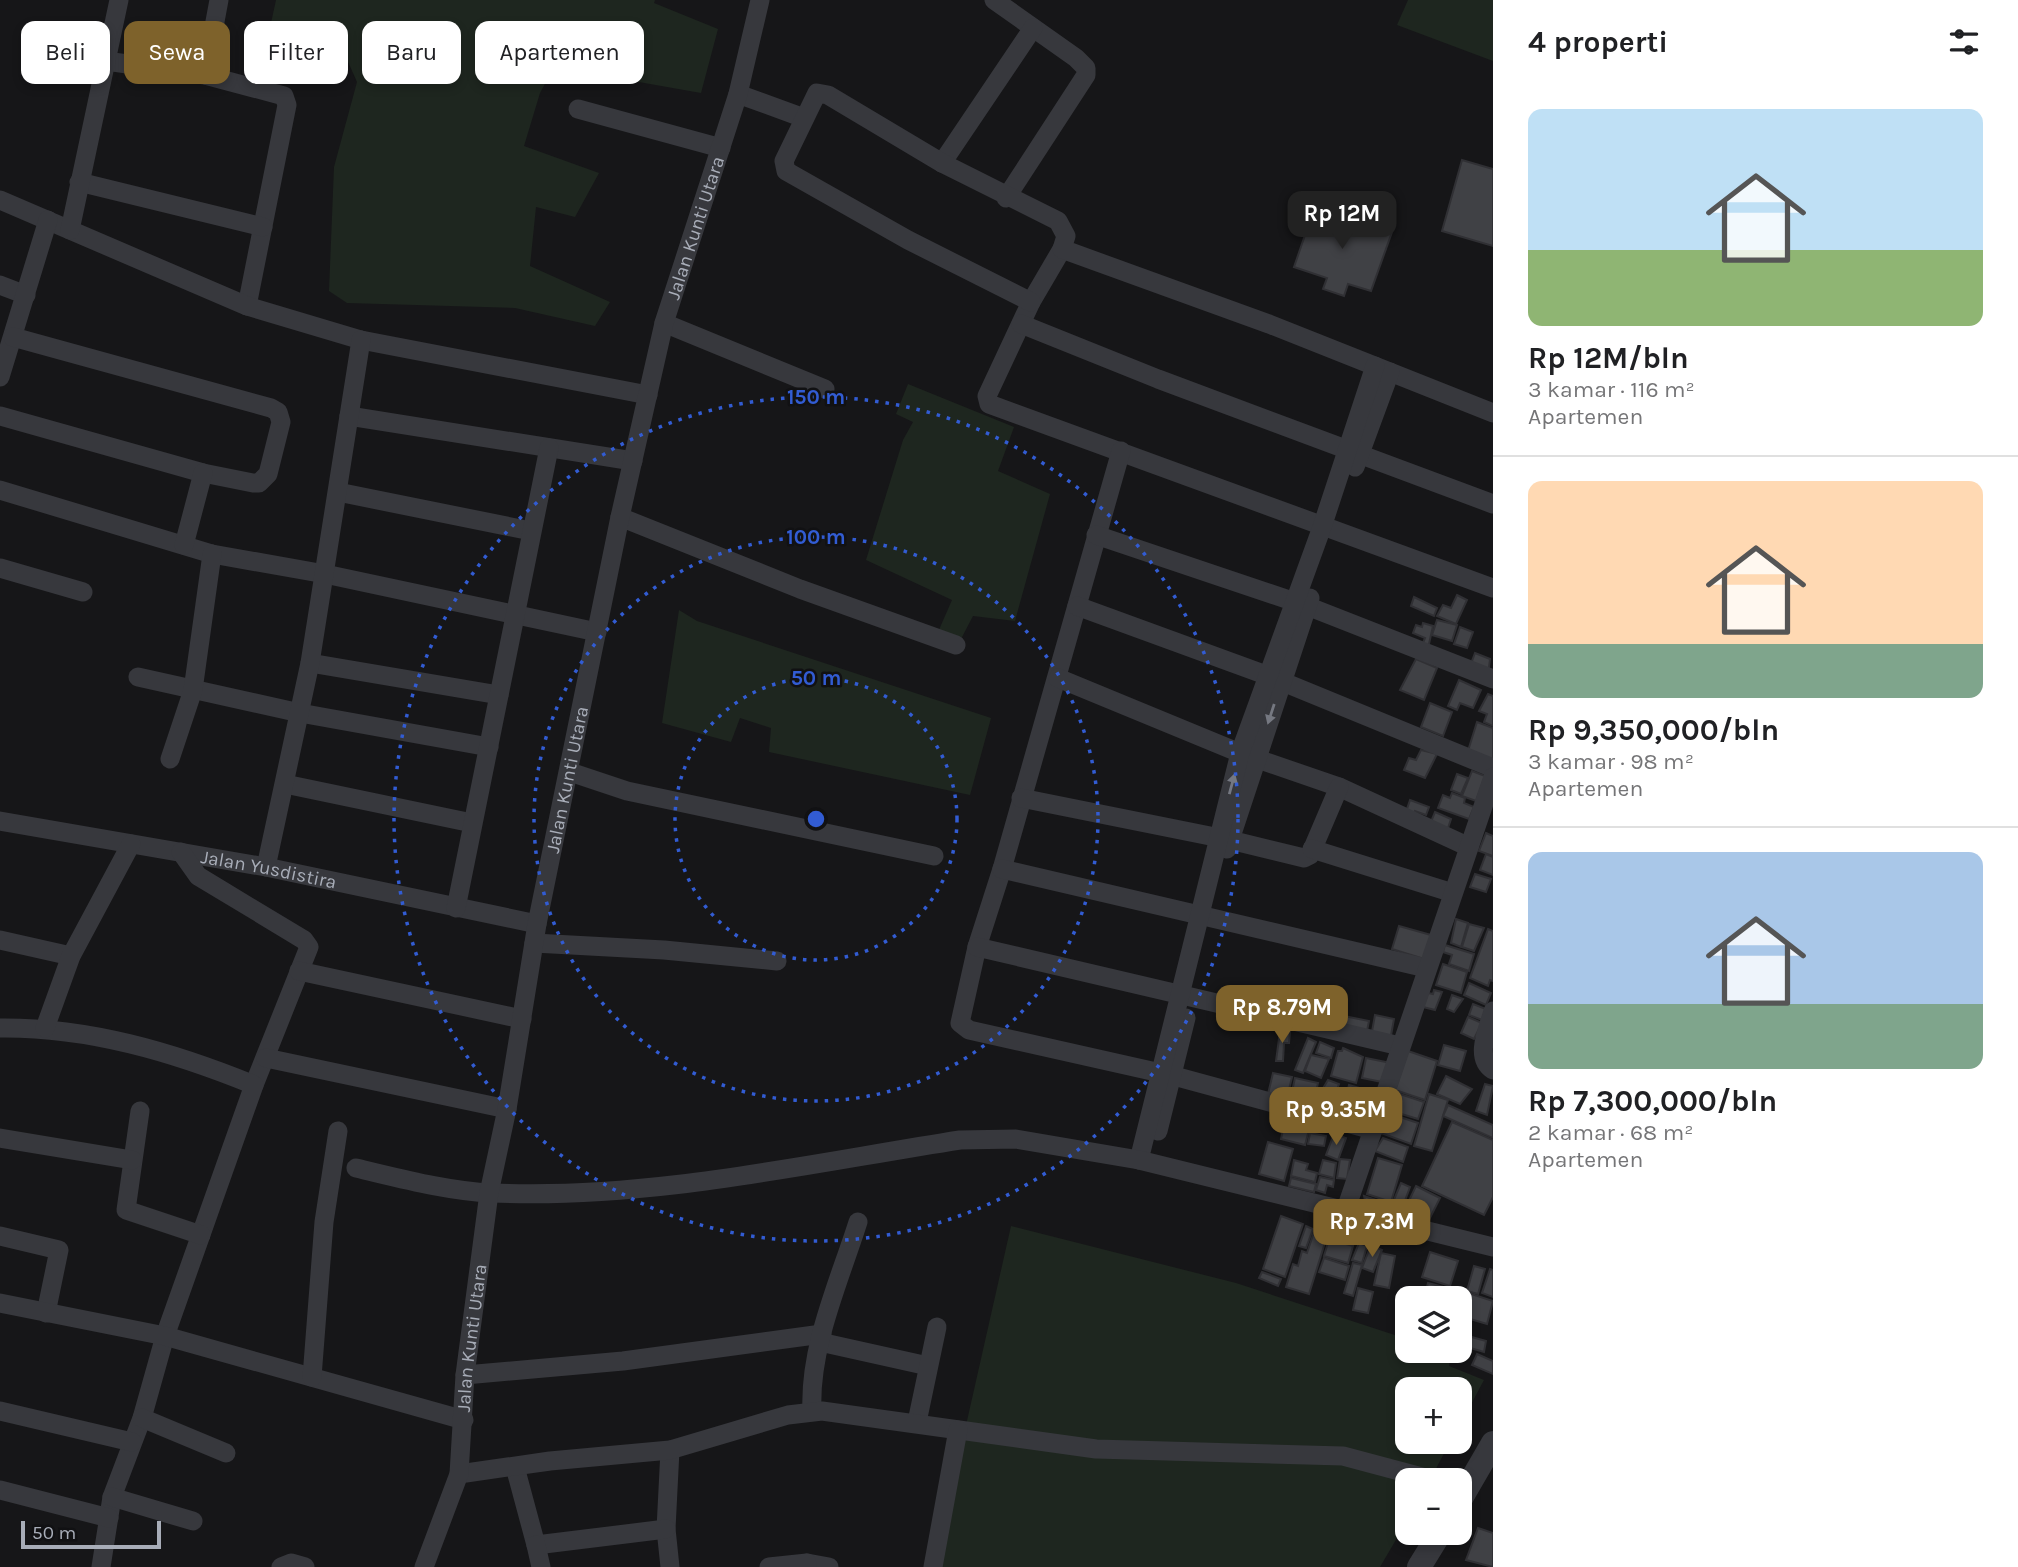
<!DOCTYPE html>
<html lang="id">
<head>
<meta charset="utf-8">
<style>
	body { margin:0; font-family:Karla,sans-serif; background:#f6f6f6; color:#202124; height:100vh; display:flex; flex-direction:column; font-size:26px; white-space:nowrap }
	* { box-sizing:border-box; margin:0 }
	p { font-size:23px; color:#757577 }
	.icon { flex:none; width:38px; height:38px; fill:none; stroke:currentColor; stroke-width:2; stroke-linecap:round; stroke-linejoin:round }
	.map { position:relative; flex:1; overflow:hidden }
	.details { display:flex; flex-direction:column; background:#fff; width:525px }
	.details>* { flex:none }
	.guide { position:absolute; left:21px; top:21px; width:665px; height:63px; display:flex; gap:14px }
	.controls { position:absolute; left:1395px; top:1286px; display:grid; gap:14px }
	.controls a { display:grid; place-items:center; width:77px; height:77px; border-radius:14px; background:#fff; box-shadow:0 4px 10px #0003; font-size:35px }
	.scale { position:absolute; left:21px; bottom:18px; width:140px; box-sizing:border-box; padding-left:7px; border:4px solid #a8adb8; border-top:0; font-size:19px; line-height:24px; white-space:nowrap; color:#a8adb8; -webkit-text-stroke:5px #111113; paint-order:stroke }
	.price { position:absolute; translate:-50% -60px; padding:0 16px; border-radius:14px; background:#7e622b; color:#fff; font-size:23px; line-height:46px; filter:drop-shadow(0 2px 4px #0008) }
	.price::after { content:''; position:absolute; left:50%; top:42px; width:21px; height:16px; margin-left:-10px; background:inherit; clip-path:polygon(0 0,100% 0,50% 100%) }
	.price.active { background:#222; color:#fff }
	ul { padding:0; list-style:none }
	li { display:grid; align-content:center; gap:14px; height:371px; padding:0 35px }
	li+li { border-top:2px solid #e0e0e0 }
	li span { display:grid; place-items:center; height:217px; border-radius:14px; color:#555 }
	li>.icon { margin-inline-start:auto }
	span .icon { width:126px; height:126px; fill:#fffc; stroke-width:1 }
	li b { font-size:30px }
	h2 { display:flex; justify-content:space-between; align-items:center; height:84px; padding:0 35px; font-size:30px }
	.pill { padding:0 24px; border-radius:14px; background:#fff; box-shadow:0 4px 10px #0003; font-size:24px; line-height:63px }
	.pill.active { background:#7e622b; color:#fff }
	main { display:flex; flex:1; min-height:0 }
	.map>svg:first-child { display:block }
</style>
</head>
<body>
<main>
<div class="map">
<svg width="1493" height="1567" viewBox="0 0 1493 1567">
	<rect width="100%" height="100%" fill="#161618"/>
	<g fill="#1e261f">
		<polygon points="276,0 655,0 654,3 718,29 701,93 554,67 540,93 524,146 599,173 575,217 536,207 530,266 610,302 595,326 515,308 347,303 329,291 334,167 357,82 345,55 271,23"/>
		<polygon points="1408,0 1493,0 1493,61 1397,25"/>
		<polygon points="908,384 1014,427 998,471 1050,494 1015,621 973,616 961,639 938,632 952,600 866,560 903,440 913,422 896,414"/>
		<polygon points="679,610 697,621 991,718 970,795 769,752 771,728 740,718 731,742 662,723"/>
		<polygon points="1011,1226 1236,1283 1407,1339 1407,1351 1451,1354 1449,1366 1484,1380 1460,1425 1460,1390 1407,1390 1407,1442 1450,1442 1430,1480 1407,1480 1407,1521 1380,1567 934,1567"/>
	</g>
	<g fill="#404145" stroke="#303034" stroke-width="2">
		<polygon points="1462,160 1493,169 1493,246 1442,231"/>
		<polygon points="1315,206 1392,232 1371,291 1348,284 1344,296 1323,289 1327,278 1294,267"/>
		<polygon points="1457,595 1467,600 1456,624 1437,616 1443,605 1451,608"/>
		<polygon points="1414,597 1437,608 1434,616 1411,606"/>
		<polygon points="1437,620 1457,625 1452,641 1432,635"/>
		<polygon points="1423,623 1433,626 1427,653 1420,650 1425,638 1413,633 1416,625 1422,627"/>
		<polygon points="1460,627 1473,632 1467,648 1454,644"/>
		<polygon points="1475,653 1490,659 1488,676 1469,669"/>
		<polygon points="1416,659 1437,668 1424,700 1400,690"/>
		<polygon points="1459,680 1481,690 1473,708 1460,703 1457,710 1448,706"/>
		<polygon points="1488,694 1493,696 1493,726 1484,722 1487,714 1479,711"/>
		<polygon points="1430,703 1452,712 1443,736 1421,727"/>
		<polygon points="1477,722 1493,728 1493,762 1467,754"/>
		<polygon points="1421,750 1437,754 1425,778 1404,770 1409,758 1416,760"/>
		<polygon points="1472,771 1485,776 1476,801 1462,796"/>
		<polygon points="1457,774 1468,778 1461,794 1451,790"/>
		<polygon points="1452,793 1465,798 1464,803 1474,807 1469,819 1438,808 1443,795 1450,798"/>
		<polygon points="1410,800 1429,807 1426,815 1415,811 1414,815 1406,812"/>
		<polygon points="1435,812 1451,819 1447,831 1430,824"/>
		<polygon points="1486,833 1493,836 1493,856 1479,851"/>
		<polygon points="1486,854 1493,857 1493,875 1480,870"/>
		<polygon points="1475,874 1491,879 1486,892 1470,887"/>
		<polygon points="1456,919 1468,923 1461,947 1451,943"/>
		<polygon points="1469,924 1484,928 1474,951 1462,947"/>
		<polygon points="1399,926 1431,935 1424,959 1392,949"/>
		<polygon points="1488,929 1493,931 1493,981 1490,980 1488,986 1470,978"/>
		<polygon points="1445,945 1474,954 1469,971 1449,964 1452,955 1443,952"/>
		<polygon points="1443,964 1467,972 1461,993 1436,985"/>
		<polygon points="1469,983 1491,993 1486,1005 1464,995"/>
		<polygon points="1434,990 1442,992 1435,1010 1423,1007 1428,993 1433,994"/>
		<polygon points="1452,995 1463,999 1454,1012 1447,1009"/>
		<polygon points="1473,1004 1486,1009 1482,1020 1469,1015"/>
		<polygon points="1375,1015 1394,1019 1390,1041 1371,1037"/>
		<polygon points="1344,1016 1369,1021 1366,1036 1341,1030"/>
		<polygon points="1468,1017 1482,1023 1474,1039 1461,1033"/>
		<polygon points="1280,1031 1290,1032 1289,1043 1284,1043 1283,1061 1276,1061"/>
		<polygon points="1308,1038 1316,1042 1303,1073 1295,1070"/>
		<polygon points="1320,1042 1334,1048 1331,1058 1316,1053"/>
		<polygon points="1444,1045 1466,1051 1460,1071 1438,1065"/>
		<polygon points="1343,1048 1363,1057 1356,1083 1331,1076 1338,1051 1342,1051"/>
		<polygon points="1408,1051 1437,1061 1425,1100 1395,1090"/>
		<polygon points="1311,1055 1329,1059 1321,1078 1305,1071"/>
		<polygon points="1366,1058 1391,1063 1387,1083 1362,1078"/>
		<polygon points="1273,1073 1292,1077 1287,1098 1268,1094"/>
		<polygon points="1446,1076 1472,1089 1460,1104 1437,1094"/>
		<polygon points="1295,1078 1318,1083 1314,1101 1291,1096"/>
		<polygon points="1328,1080 1339,1084 1328,1113 1319,1110 1321,1102 1316,1100"/>
		<polygon points="1485,1084 1493,1086 1487,1115 1476,1111"/>
		<polygon points="1349,1085 1380,1094 1373,1119 1361,1116 1364,1106 1345,1101"/>
		<polygon points="1394,1092 1424,1102 1418,1119 1388,1110"/>
		<polygon points="1429,1094 1448,1100 1432,1151 1414,1146"/>
		<polygon points="1448,1105 1493,1125 1493,1138 1443,1116"/>
		<polygon points="1385,1112 1418,1123 1411,1144 1378,1132"/>
		<polygon points="1285,1120 1310,1126 1305,1145 1281,1139"/>
		<polygon points="1452,1122 1493,1140 1493,1197 1484,1215 1422,1186"/>
		<polygon points="1310,1133 1326,1136 1324,1146 1308,1144"/>
		<polygon points="1334,1134 1346,1138 1338,1160 1326,1155"/>
		<polygon points="1383,1138 1408,1147 1403,1162 1375,1151"/>
		<polygon points="1268,1142 1293,1149 1284,1181 1259,1174"/>
		<polygon points="1378,1158 1402,1165 1391,1202 1367,1194"/>
		<polygon points="1340,1159 1350,1160 1347,1179 1337,1178"/>
		<polygon points="1294,1160 1308,1164 1306,1170 1317,1173 1315,1182 1291,1176"/>
		<polygon points="1323,1160 1336,1163 1334,1178 1319,1174"/>
		<polygon points="1320,1177 1334,1180 1333,1187 1327,1185 1325,1193 1316,1190"/>
		<polygon points="1291,1178 1316,1184 1314,1192 1289,1186"/>
		<polygon points="1401,1183 1410,1187 1403,1206 1393,1202"/>
		<polygon points="1416,1186 1440,1198 1429,1220 1405,1209"/>
		<polygon points="1364,1196 1391,1205 1389,1212 1366,1205"/>
		<polygon points="1281,1216 1303,1224 1285,1277 1263,1269"/>
		<polygon points="1306,1226 1313,1229 1306,1248 1299,1246"/>
		<polygon points="1314,1232 1327,1236 1309,1294 1286,1287 1293,1264 1298,1266 1302,1251 1307,1253"/>
		<polygon points="1329,1239 1353,1246 1348,1263 1324,1256"/>
		<polygon points="1359,1243 1367,1246 1362,1263 1352,1260"/>
		<polygon points="1371,1245 1382,1250 1373,1272 1362,1268"/>
		<polygon points="1430,1252 1458,1261 1450,1286 1422,1277"/>
		<polygon points="1381,1253 1395,1256 1389,1288 1374,1285"/>
		<polygon points="1324,1258 1349,1266 1345,1280 1319,1272"/>
		<polygon points="1353,1263 1362,1265 1353,1296 1344,1293"/>
		<polygon points="1474,1266 1485,1269 1478,1294 1467,1291"/>
		<polygon points="1490,1269 1493,1270 1493,1297 1482,1293"/>
		<polygon points="1262,1272 1281,1279 1278,1286 1259,1278"/>
		<polygon points="1428,1283 1451,1289 1448,1298 1424,1298"/>
		<polygon points="1358,1288 1373,1292 1368,1313 1353,1310"/>
		<polygon points="1456,1289 1493,1301 1487,1324 1460,1316 1460,1298 1453,1298"/>
		<polygon points="1461,1334 1486,1341 1484,1352 1460,1345"/>
		<polygon points="1477,1354 1493,1361 1493,1374 1472,1365"/>
		<polygon points="1478,1528 1493,1533 1493,1567 1466,1560"/>
	</g>
	<g fill="none" stroke-linecap="round" stroke-linejoin="round">
		<g stroke="#37383d" stroke-width="19">
			<polyline points="994,0 1076,58 1086,68 1086,75 1006,198"/>
			<polyline points="106,61 205,75 284,96 287,105 247,306"/>
			<polyline points="205,75 219,0"/>
			<polyline points="738,94 804,118"/>
			<polyline points="578,109 721,148"/>
			<polyline points="942,163 1033,28"/>
			<polyline points="79,182 263,227"/>
			<polyline points="0,200 247,306 361,340 648,395"/>
			<polyline points="70,230 119,0"/>
			<polyline points="1062,249 1031,302 987,396 989,404 1493,588"/>
			<polyline points="0,285 26,295"/>
			<polyline points="1031,302 908,240 786,171 784,161 817,93 828,95 942,163 1058,221 1066,236 1062,249 1269,324 1493,413"/>
			<polyline points="664,323 825,389"/>
			<polyline points="1021,324 1158,379 1493,504"/>
			<polyline points="0,377 48,220"/>
			<polyline points="0,416 203,473 253,483 259,483 268,474 281,422 278,412 271,408 13,337"/>
			<polyline points="349,416 633,461"/>
			<polyline points="1121,451 1002,869 977,947 960,1023 969,1030 1174,1076 1373,1130"/>
			<polyline points="1355,467 1390,372"/>
			<polyline points="0,490 212,554 325,574 597,632"/>
			<polyline points="338,492 531,531"/>
			<polyline points="620,517 800,589 956,645"/>
			<polyline points="1096,535 1307,606 1493,679"/>
			<polyline points="184,545 203,473"/>
			<polyline points="0,568 83,592"/>
			<polyline points="1077,606 1266,675 1493,768"/>
			<polyline points="310,663 499,695"/>
			<polyline points="138,677 300,713 489,747"/>
			<polyline points="1058,678 1240,753 1339,787 1469,847"/>
			<polyline points="170,759 193,690 212,554"/>
			<polyline points="570,772 627,791 934,856"/>
			<polyline points="285,784 472,823"/>
			<polyline points="1021,798 1230,840 1304,858 1310,855 1339,787"/>
			<path id="s1" d="M0 821 266 867 537 924"/>
			<polyline points="1227,849 1310,598"/>
			<polyline points="1312,849 1453,893"/>
			<polyline points="181,852 198,876 304,940 309,947 254,1085"/>
			<polyline points="266,867 310,663 361,340"/>
			<polyline points="1002,869 1426,968"/>
			<polyline points="456,908 549,448"/>
			<polyline points="0,940 71,956"/>
			<polyline points="534,943 664,950 777,961"/>
			<polyline points="977,947 1400,1046"/>
			<polyline points="299,971 522,1019"/>
			<path d="M1493 1011C1488 1029 1474 1058 1493 1070"/>
			<path d="M0 1028C88 1027 173 1052 254 1085L165 1336 142 1418 112 1497 101 1567"/>
			<polyline points="45,1028 71,956 131,844"/>
			<polyline points="266,1058 507,1109"/>
			<polyline points="140,1111 126,1210 201,1235"/>
			<polyline points="1158,1131 1186,1018"/>
			<polyline points="0,1138 132,1160"/>
			<polyline points="1139,1160 1240,753 1322,527 1375,366"/>
			<path d="M356 1168C399 1178 447 1191 492 1193 648 1200 806 1164 960 1140L1016 1139 1139 1160 1493 1247"/>
			<polyline points="1345,1212 1493,777"/>
			<polyline points="0,1236 59,1250 46,1313"/>
			<polyline points="0,1303 165,1336 464,1420"/>
			<polyline points="820,1342 928,1366"/>
			<polyline points="465,1375 623,1361 822,1334"/>
			<polyline points="312,1377 324,1222 338,1131"/>
			<polyline points="0,1411 132,1442"/>
			<path d="M812 1411C809 1347 839 1282 858 1222"/>
			<polyline points="142,1418 226,1453"/>
			<polyline points="917,1422 937,1327"/>
			<polyline points="670,1450 666,1529 670,1567"/>
			<polyline points="515,1467 536,1545 666,1529"/>
			<polyline points="459,1474 550,1461 670,1450 788,1415 822,1411 1096,1449 1343,1456 1433,1480"/>
			<polyline points="0,1490 109,1518"/>
			<polyline points="112,1497 193,1521"/>
			<polyline points="536,1545 541,1567"/>
			<polyline points="807,1563 829,1567"/>
			<polyline points="281,1567 291,1563 305,1567"/>
			<path id="s2" d="M424 1567 459 1474 465 1375 489 1193 507 1109 537 924 620 517 664 323 738 94 760 0"/>
			<polyline points="769,1567 807,1563 807,1567"/>
			<polyline points="933,1567 958,1430"/>
		</g>
		<g stroke="#37383d" stroke-width="24">
			<polyline points="1460,1500 1493,1443"/>
			<polyline points="1419,1567 1440,1533"/>
		</g>
	</g>
	<defs><path id="oneway-solid" d="M-6-.8H1V-3.2L6.5 0L1 3.2V.8H-6Z" transform="scale(1.75)"/></defs>
	<g fill="#757881">
		<use href="#oneway-solid" transform="translate(1271 714) rotate(108)"/>
		<use href="#oneway-solid" transform="translate(1232 784) rotate(-75)"/>
	</g>
	<g fill="none" stroke="#325cd3" stroke-width="3.5" stroke-dasharray="3.5 7">
		<circle cx="816" cy="819" r="141"/>
		<circle cx="816" cy="819" r="282"/>
		<circle cx="816" cy="819" r="422"/>
	</g>
	<g text-anchor="middle" stroke-width="5" stroke-linejoin="round" paint-order="stroke">
		<g font-size="19" fill="#a8adb8" stroke="#111113">
			<text dy="7" stroke="none"><textPath href="#s2" startOffset="1370">Jalan Kunti Utara</textPath></text>
			<text dy="7" stroke="none"><textPath href="#s2" startOffset="803">Jalan Kunti Utara</textPath></text>
			<text dy="7" stroke="none"><textPath href="#s1" startOffset="273">Jalan Yusdistira</textPath></text>
			<text dy="7" stroke="none"><textPath href="#s2" startOffset="236">Jalan Kunti Utara</textPath></text>
		</g>
	</g>
	<circle cx="816" cy="819" r="10" fill="#325cd3" stroke="#111113" stroke-width="3.5"/>
	<g font-size="21" text-anchor="middle" font-weight="bold" fill="#325cd3" stroke="#111113" stroke-width="5" stroke-linejoin="round" paint-order="stroke">
		<text x="816" y="404">150 m</text>
		<text x="816" y="544">100 m</text>
		<text x="816" y="685">50 m</text>
	</g>
</svg>
<div class="controls">
<a><svg class="icon" aria-label="layers" viewBox="0 0 24 24"><path d="M12 4l9 5-9 5-9-5zM3 14l9 5 9-5"/></svg></a>
<a>+</a>
<a>−</a>
</div>
<div class="scale">50 m</div>
<b class="price active" style="left:1342px;top:251px">Rp 12M</b>
<b class="price" style="left:1282px;top:1045px">Rp 8.79M</b>
<b class="price" style="left:1336px;top:1147px">Rp 9.35M</b>
<b class="price" style="left:1372px;top:1259px">Rp 7.3M</b>
<div class="guide">
<a class="pill">Beli</a>
<a class="pill active">Sewa</a>
<a class="pill">Filter</a>
<a class="pill">Baru</a>
<a class="pill">Apartemen</a>
</div>
</div>
<section class="details">
<h2>4 properti<svg class="icon" aria-label="filters" viewBox="0 0 24 24"><path d="M4 7h16M4 17h16"/><circle cx="9" cy="7" r="2"/><circle cx="15" cy="17" r="2"/></svg></h2>
<ul>
<li><span style="background:linear-gradient(#bfe0f5 65%,#8fb573 0)"><svg class="icon" aria-label="home" viewBox="0 0 24 24"><path d="M3 11l9-7 9 7M6 9v11h12V9"/></svg></span><div><b>Rp 12M/bln</b><p>3 kamar · 116 m²</p><p>Apartemen</p></div></li>
<li><span style="background:linear-gradient(#ffd9b3 75%,#7fa58c 0)"><svg class="icon" aria-label="home" viewBox="0 0 24 24"><path d="M3 11l9-7 9 7M6 9v11h12V9"/></svg></span><div><b>Rp 9,350,000/bln</b><p>3 kamar · 98 m²</p><p>Apartemen</p></div></li>
<li><span style="background:linear-gradient(#a9c7e8 70%,#7fa58c 0)"><svg class="icon" aria-label="home" viewBox="0 0 24 24"><path d="M3 11l9-7 9 7M6 9v11h12V9"/></svg></span><div><b>Rp 7,300,000/bln</b><p>2 kamar · 68 m²</p><p>Apartemen</p></div></li>
</ul>
</section>
</main>
</body>
</html>
